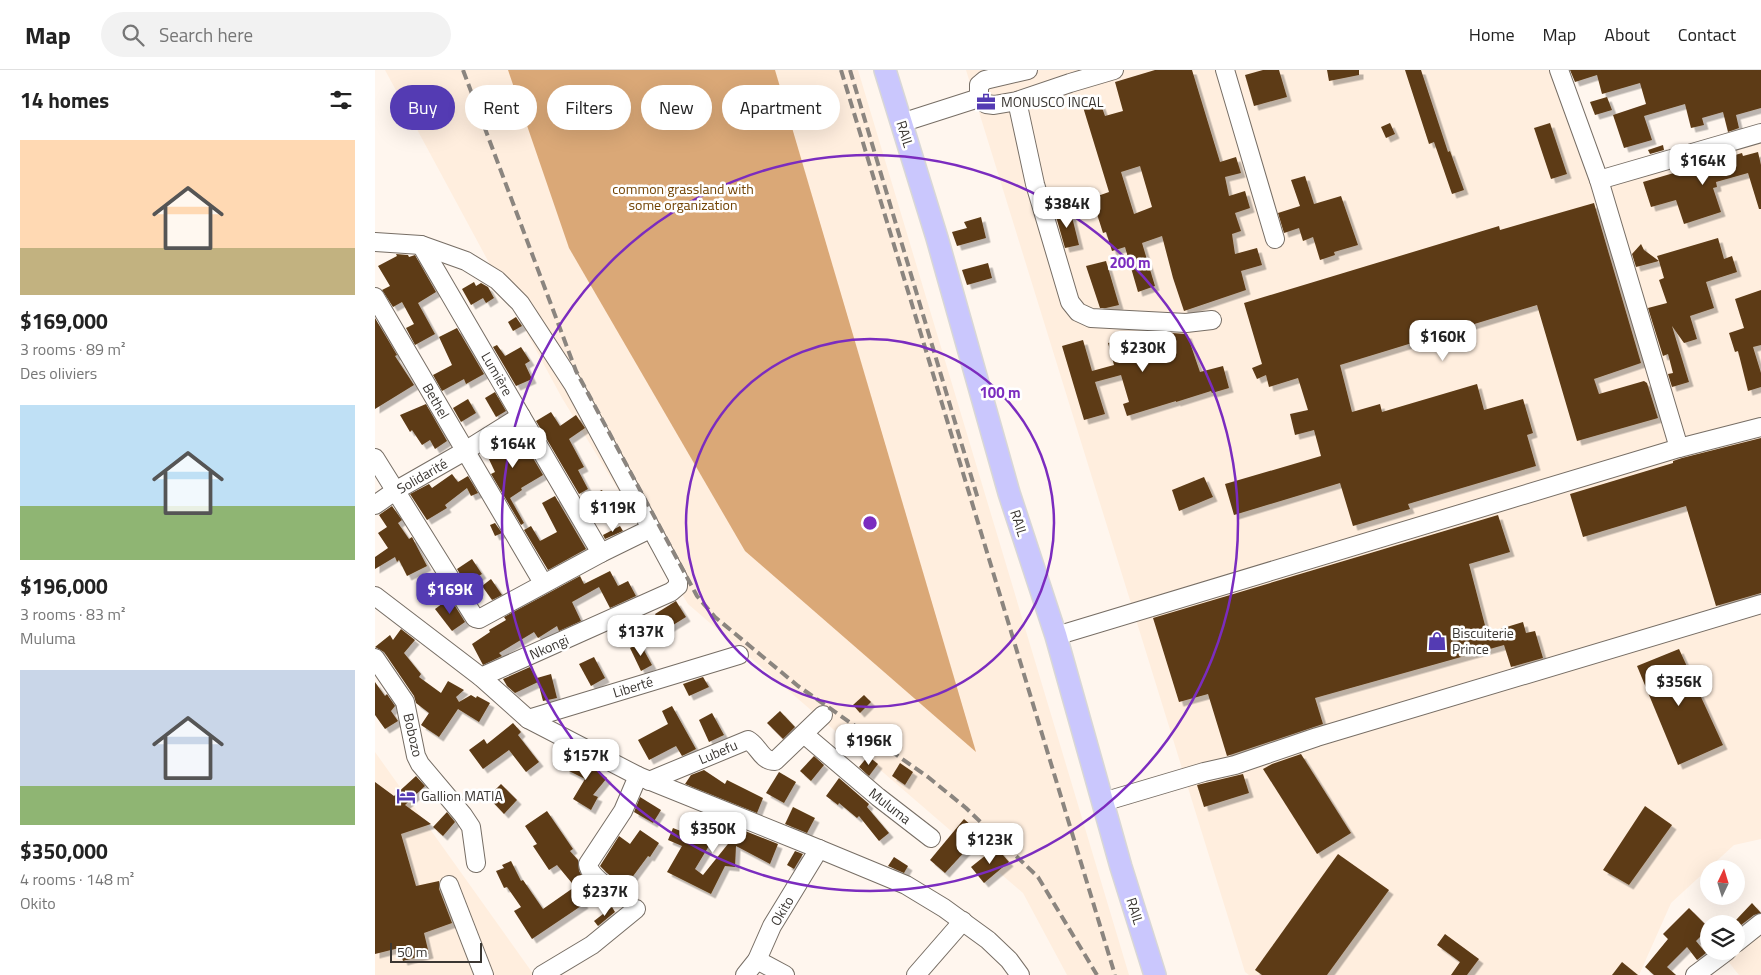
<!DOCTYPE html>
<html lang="en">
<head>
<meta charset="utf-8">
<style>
	body { margin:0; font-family:"Titillium Web",sans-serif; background:#f2f2f2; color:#222; height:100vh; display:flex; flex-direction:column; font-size:19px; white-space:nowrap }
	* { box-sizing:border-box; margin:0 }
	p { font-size:16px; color:#767676 }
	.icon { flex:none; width:28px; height:28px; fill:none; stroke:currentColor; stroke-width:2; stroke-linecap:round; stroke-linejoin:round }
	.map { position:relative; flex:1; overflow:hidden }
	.side { display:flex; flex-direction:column; background:#fff; width:375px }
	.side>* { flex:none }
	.guide { position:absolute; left:15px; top:15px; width:475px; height:45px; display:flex; gap:10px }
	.needle { width:32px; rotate:4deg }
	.tools { position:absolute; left:1325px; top:790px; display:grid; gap:10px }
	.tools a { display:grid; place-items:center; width:45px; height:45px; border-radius:50%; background:#fff; box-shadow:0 5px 20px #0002; font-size:25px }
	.scale { position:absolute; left:15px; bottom:12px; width:92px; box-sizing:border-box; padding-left:5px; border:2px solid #3a3632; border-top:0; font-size:14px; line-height:18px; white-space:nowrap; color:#3a3632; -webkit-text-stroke:4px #fff; paint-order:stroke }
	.price { position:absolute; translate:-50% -42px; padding:0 11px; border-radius:10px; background:#fff; color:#222; font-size:16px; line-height:32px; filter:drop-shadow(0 1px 2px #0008) }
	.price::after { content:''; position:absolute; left:50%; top:30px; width:15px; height:11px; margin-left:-8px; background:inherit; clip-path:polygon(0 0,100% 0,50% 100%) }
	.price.active { background:#543bb3; color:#fff }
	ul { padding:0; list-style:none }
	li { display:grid; align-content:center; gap:10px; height:265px; padding:0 20px }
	li span { display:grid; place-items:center; height:155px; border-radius:0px; color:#555 }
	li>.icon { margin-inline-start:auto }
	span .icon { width:90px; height:90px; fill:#fffc; stroke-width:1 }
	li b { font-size:21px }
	h2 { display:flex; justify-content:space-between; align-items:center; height:60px; padding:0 20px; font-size:21px }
	.chip { padding:0 18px; border-radius:22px; background:#fff; box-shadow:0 5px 20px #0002; font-size:18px; line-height:45px }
	.chip.active { background:#543bb3; color:#fff }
	header { display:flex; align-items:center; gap:30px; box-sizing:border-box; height:70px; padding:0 25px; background:#fff; border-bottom:1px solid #e0e0e0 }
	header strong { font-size:24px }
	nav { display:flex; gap:28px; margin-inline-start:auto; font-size:18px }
	.search { width:350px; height:45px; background:#f2f2f2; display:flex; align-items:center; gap:12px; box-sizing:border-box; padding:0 18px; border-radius:28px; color:#767676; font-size:19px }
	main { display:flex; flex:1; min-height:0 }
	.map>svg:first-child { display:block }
</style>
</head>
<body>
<header>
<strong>Map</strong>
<div class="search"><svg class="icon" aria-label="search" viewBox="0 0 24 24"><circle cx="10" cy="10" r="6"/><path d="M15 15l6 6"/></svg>Search here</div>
<nav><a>Home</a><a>Map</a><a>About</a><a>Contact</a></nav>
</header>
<main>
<section class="side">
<h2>14 homes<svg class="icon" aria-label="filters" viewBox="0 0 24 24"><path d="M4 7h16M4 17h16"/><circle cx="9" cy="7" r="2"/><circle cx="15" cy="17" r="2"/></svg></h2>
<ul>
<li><span style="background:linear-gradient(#ffd9b3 70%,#c2b280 0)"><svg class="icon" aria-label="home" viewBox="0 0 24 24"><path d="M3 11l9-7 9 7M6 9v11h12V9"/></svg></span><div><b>$169,000</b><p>3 rooms · 89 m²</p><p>Des oliviers</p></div></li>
<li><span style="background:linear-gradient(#bfe0f5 65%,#8fb573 0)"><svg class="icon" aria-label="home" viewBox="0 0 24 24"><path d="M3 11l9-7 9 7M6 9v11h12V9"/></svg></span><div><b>$196,000</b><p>3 rooms · 83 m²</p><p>Muluma</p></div></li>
<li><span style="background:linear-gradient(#c9d6e8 75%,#8fb573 0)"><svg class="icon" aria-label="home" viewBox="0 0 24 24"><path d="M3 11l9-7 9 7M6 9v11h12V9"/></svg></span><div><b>$350,000</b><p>4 rooms · 148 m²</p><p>Okito</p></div></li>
</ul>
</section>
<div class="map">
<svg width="1386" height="905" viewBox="0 0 1386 905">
	<defs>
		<filter id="shadow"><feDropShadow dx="4.5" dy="4.5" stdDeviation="0" flood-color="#0004"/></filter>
	</defs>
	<rect width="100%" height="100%" fill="#fff6ee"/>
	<g fill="#ffeede">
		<polygon points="10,0 483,0 754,905 692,905 648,823 313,534 187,328"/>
		<polygon points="591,0 1181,0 1217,120 1386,68 1386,769 1359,775 1296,833 1264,905 874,905 870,902"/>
		<polygon points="0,682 159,905 0,905"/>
		<polygon points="1386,857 1386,905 1364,905 1349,886"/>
	</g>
	<polygon fill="#daa877" points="133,0 400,0 601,682 370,481 194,178"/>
	<g fill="#5d3b15" fill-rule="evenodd" filter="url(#shadow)">
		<path d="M780 0H817L845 92 861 87 866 103 850 107 854 126 870 121 875 138 860 143 866 161 857 164 860 184 882 178 887 195 866 201 871 220 809 241 798 208 787 166 767 173 780 216 763 222 750 177 737 181 731 162 728 163 722 144 719 145 714 129 734 122 708 37 725 32 730 46 748 41 740 12ZM765 96 777 137 759 144 746 102Z"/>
		<polygon points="888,0 904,0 912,27 879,36 870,5"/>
		<polygon points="952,0 984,0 984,5 954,11"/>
		<polygon points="1030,0 1046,0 1073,82 1075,81 1089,120 1077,124 1059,72 1054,74"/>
		<polygon points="1195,0 1386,0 1386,38 1361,45 1364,58 1353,62 1348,42 1327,48 1329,55 1316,58 1310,34 1269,46 1277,70 1249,78 1238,45 1271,34 1265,13 1227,24 1222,5 1200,12"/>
		<polygon points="1232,27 1237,40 1220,45 1215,32"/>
		<polygon points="1015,53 1020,64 1011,68 1006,57"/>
		<polygon points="1175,53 1192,104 1176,109 1159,58"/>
		<polygon points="1288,75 1289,80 1275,84 1273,80"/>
		<polygon points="1383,82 1386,95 1386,139 1384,139 1373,103 1341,112 1342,117 1338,118 1346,142 1309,154 1301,130 1276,137 1268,112 1367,83 1368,86"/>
		<polygon points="930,106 939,134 966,126 983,175 959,182 960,185 945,190 938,167 928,171 924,158 909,163 903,143 925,136 916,110"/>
		<polygon points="1219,133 1266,293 1219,309 1224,324 1269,311 1272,313 1283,348 1202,371 1162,235 965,295 977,342 1005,334 1007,342 1102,314 1109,340 1148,329 1158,363 1152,365 1161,396 1033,434 1035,439 978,456 965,413 859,445 850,414 946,386 939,360 920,365 915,344 933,340 923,308 894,317 891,305 882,309 877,298 887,294 869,233 1124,156 1125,160"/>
		<polygon points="695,139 704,175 690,178 680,143"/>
		<polygon points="606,147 611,168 582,176 577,162 592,158 589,152"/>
		<polygon points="1343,168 1349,189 1357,186 1362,202 1331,212 1339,238 1315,246 1322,269 1309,273 1297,256 1314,312 1297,317 1293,304 1298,303 1293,284 1288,286 1273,238 1292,233 1284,210 1289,208 1284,191 1261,197 1257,184 1266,174 1269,180 1284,191 1282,186"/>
		<polygon points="21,184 33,185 34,187 40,185 61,222 43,233 60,264 40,275 31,258 39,254 27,232 18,237 7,220 15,216 3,196 22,186"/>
		<polygon points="731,191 744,235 731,238 725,238 711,196"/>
		<polygon points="613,193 617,208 592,215 587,200"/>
		<polygon points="99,212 101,216 106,213 113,217 119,228 111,233 108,228 96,235 87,219"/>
		<polygon points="1386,220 1386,275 1378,277 1386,303 1386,317 1373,321 1363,281 1360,282 1354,263 1369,258 1360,229"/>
		<polygon points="141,247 147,256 138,261 133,252"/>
		<polygon points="0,248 22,285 20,286 39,315 0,339"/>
		<polygon points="82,258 109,304 91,314 89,309 67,321 58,305 77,295 64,267"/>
		<polygon points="774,262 777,273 798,266 797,263 812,264 825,302 848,296 854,318 837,323 836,321 801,332 801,331 752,346 748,334 754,332 746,305 720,312 730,344 709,350 687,276 708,270 717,301 739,295 733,273"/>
		<polygon points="122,275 130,286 146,277 155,291 150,294 157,309 141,316 118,277"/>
		<polygon points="120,322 131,341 121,347 110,328"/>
		<polygon points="93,329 101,343 86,352 78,338"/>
		<polygon points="51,334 72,371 60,379 55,370 47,375 37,360 35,362 25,345"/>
		<polygon points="176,342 185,356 201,345 210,358 194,369 209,397 203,400 213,419 204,424 161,351"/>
		<polygon points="145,366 168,405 146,418 147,420 135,428 149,453 146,455 116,404 120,402 110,381 130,369 132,373"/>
		<polygon points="1386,368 1386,523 1341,536 1311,436 1208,467 1195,424 1298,393 1298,391 1307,388"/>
		<polygon points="77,404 83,412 93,406 103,423 96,426 92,418 70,435 72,438 52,450 35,424 54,414 57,418"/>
		<polygon points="829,407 838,427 804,441 797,420"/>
		<polygon points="227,420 233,433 215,441 209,428"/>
		<polygon points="180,426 211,479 173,500 149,460 156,456 165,471 182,462 167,433"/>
		<polygon points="17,436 27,450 23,453 34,469 37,467 52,496 32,506 24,490 22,492 20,487 0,499 0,487 13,478 3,463 12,457 4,445"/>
		<polygon points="1123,445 1135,482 1094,494 1112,563 1148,552 1151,563 1160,561 1168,588 1136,597 1129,575 940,628 948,654 852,686 833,624 804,632 778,548"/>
		<polygon points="120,453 127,463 120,466 115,455"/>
		<polygon points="245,456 248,461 230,469 228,465"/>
		<polygon points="97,489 107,504 91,514 82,499"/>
		<polygon points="235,501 243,516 253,511 261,526 235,538 224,517 197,532 206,551 184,561 182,556 163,568 159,562 124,583 127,586 108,595 97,574 115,562 114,560 131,550 129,547 205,506 209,514"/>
		<polygon points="116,509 127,525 117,530 107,516"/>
		<polygon points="75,528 90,552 77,561 60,539"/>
		<polygon points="301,531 311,547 290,560 280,544"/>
		<polygon points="26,559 40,570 29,583 46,604 44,607 66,623 73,611 89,620 81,627 84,632 96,625 101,628 102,626 115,633 104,652 83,639 64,667 46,655 54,643 41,633 39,626 9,582 0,577 15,565 18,570"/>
		<polygon points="265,573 277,595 266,601 255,578"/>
		<polygon points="1304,579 1348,675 1303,695 1262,596"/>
		<polygon points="219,587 230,608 216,616 204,594"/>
		<polygon points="155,597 163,612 140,623 132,616 128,609"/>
		<polygon points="176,604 182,628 168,631 162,608"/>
		<polygon points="328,607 334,617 314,626 308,614"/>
		<polygon points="0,612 10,626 12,624 20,636 16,641 23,651 10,659 0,645"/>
		<polygon points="489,625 496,632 485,643 478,635"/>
		<polygon points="297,636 321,679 307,686 301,676 274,690 263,670 293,654 287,641"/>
		<polygon points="405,641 420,657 408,669 392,653"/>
		<polygon points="337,643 349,665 334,672 324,650"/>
		<polygon points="138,653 146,662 143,665 164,692 151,702 134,680 108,699 94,680 109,669 112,674"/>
		<polygon points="198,684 212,692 232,708 218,725 223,727 216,740 198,729 210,709 190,699"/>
		<polygon points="926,684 976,763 942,784 888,699 897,694"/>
		<polygon points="439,686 449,695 436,711 425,701"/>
		<polygon points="493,686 503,694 494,706 484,697"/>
		<polygon points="525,693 538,702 530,715 517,706"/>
		<polygon points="329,700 350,714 352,710 388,728 382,743 310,714 316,705"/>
		<polygon points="404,702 421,712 409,733 391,723"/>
		<polygon points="868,704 874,723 829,737 822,715"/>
		<polygon points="41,706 50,716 30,735 56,754 26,764 41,816 64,811 64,819 77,853 49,863 54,884 28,891 24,878 0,884 0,712 19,726"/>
		<polygon points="464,708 494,734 492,737 514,763 504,771 484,746 482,748 464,733 463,735 451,726"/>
		<polygon points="126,714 142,730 129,744 113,727"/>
		<polygon points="265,727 286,740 278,753 259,742"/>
		<polygon points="1270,736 1297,755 1254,815 1228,800"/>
		<polygon points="418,737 440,748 432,763 410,754"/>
		<polygon points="172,741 198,779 195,781 203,790 204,801 210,811 201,818 182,795 174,800 158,776 162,774 150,756"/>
		<polygon points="72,742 80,752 68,766 58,757"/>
		<polygon points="589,749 606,764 570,803 555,790"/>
		<polygon points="314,751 330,760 332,756 343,761 320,799 328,805 365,759 403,774 395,794 361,776 360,797 350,796 336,824 292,802 307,776 293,770 298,758 308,762"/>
		<polygon points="265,760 284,773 275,787 273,786 250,817 232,803 225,796 244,766 255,774"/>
		<polygon points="621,777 634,792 609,813 596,797"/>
		<polygon points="420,781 428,784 419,799 412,795"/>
		<polygon points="963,784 1014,820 952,905 887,905 880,900"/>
		<polygon points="519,787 533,796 529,803 513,796"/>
		<polygon points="136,791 146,811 148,810 168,839 198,818 209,834 157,869 139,841 146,837 132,817 129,818 121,801 129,798 127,795"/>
		<polygon points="1377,833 1386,843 1379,845 1361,859 1361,850"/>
		<polygon points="237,837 240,842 223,856 219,851"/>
		<polygon points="1314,838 1334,858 1321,871 1331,883 1322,890 1312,877 1292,897 1301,905 1279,905 1270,897 1293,869 1288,864"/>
		<polygon points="1070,864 1104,889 1092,905 1076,905 1085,892 1062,875"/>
		<polygon points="1247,892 1263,905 1237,905"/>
	</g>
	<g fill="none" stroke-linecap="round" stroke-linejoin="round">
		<g stroke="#776e65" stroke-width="20">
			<g id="minor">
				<polyline points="653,0 610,10 604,15 604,28 611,34 619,35 642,31 695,13 739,0"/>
				<polyline points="850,0 900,169"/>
				<polyline points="1184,0 1224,110 1304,378"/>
				<polyline points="642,31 660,114 695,232 703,242 716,248 811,253 837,250"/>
				<polyline points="526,53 604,28"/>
				<polyline points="1224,110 1386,63"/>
				<polyline points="0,172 46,175 91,191 122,210 145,233 198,314 303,508 303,516 296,522 106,607"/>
				<polyline points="46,175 226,483 275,459"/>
				<polyline points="0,227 168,513"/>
				<polyline points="0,388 100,548 104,549 226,483"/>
				<polyline points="0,435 20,421 90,381 146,346"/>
				<polyline points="0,526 106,607 153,649 263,706 444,779 531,815 569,838 613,870 634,890 645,905"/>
				<polyline points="681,566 1304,378 1386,357"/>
				<polyline points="0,588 30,632 41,686 45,694 88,745 96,757 101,793"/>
				<polyline points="153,649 364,585"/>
				<polyline points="430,665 503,727 556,768"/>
				<path d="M274 711 373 670C384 676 386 691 400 691L448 645"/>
				<polyline points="728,732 829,702 860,695 942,667 1386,534"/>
				<polyline points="74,815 109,905"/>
				<path d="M242 825C233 817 214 806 213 794L248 741 263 706"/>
				<polyline points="1361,873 1386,853"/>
				<polyline points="382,890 410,905"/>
				<polyline points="167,905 217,875 261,839"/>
				<polyline points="370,905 382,890 397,856 444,779"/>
				<polyline points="541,905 588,851"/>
				<polyline points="1320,905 1352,881"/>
			</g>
		</g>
		<g stroke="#d8d7d6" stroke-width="24">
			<polyline id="major" points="510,0 562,168 634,423 681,566 746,797 780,905"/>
		</g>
		<use href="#minor" stroke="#fff" stroke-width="18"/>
		<use href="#major" stroke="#cac7fd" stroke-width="21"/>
		<g stroke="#8b857f" stroke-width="4" stroke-dasharray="10 5" stroke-linecap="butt">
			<polyline points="88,0 201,301 322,526 340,547 423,616 553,707 591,738 663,807 722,905"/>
			<polyline points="466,0 740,905"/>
			<polyline points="475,0 603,429"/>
		</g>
	</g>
	<g fill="none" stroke="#7b2cbf" stroke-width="2.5">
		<circle cx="495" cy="453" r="184"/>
		<circle cx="495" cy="453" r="368"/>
	</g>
	<defs>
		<g id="office-bare" transform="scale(1.5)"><path d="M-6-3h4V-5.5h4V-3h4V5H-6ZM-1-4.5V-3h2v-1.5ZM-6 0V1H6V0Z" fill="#543bb3" stroke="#fff" stroke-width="2.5" paint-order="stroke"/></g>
		<g id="shop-bare" transform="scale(1.5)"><path d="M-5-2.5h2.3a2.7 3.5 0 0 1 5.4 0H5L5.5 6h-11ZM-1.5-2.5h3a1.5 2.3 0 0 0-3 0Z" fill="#543bb3" stroke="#fff" stroke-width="2.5" paint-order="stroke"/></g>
		<g id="hotel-bare" transform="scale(1.5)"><path d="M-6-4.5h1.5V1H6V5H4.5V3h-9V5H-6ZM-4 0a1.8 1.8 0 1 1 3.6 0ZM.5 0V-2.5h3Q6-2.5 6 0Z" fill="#543bb3" stroke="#fff" stroke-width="2.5" paint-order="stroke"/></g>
	</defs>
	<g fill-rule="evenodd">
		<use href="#office-bare" x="611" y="32"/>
		<use href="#shop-bare" x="1062" y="571"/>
		<use href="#hotel-bare" x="31" y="726"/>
	</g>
	<g text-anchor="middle" stroke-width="5" stroke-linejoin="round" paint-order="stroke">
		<g font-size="14" fill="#3a3632" stroke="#fff" text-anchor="start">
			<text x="626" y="37">MONUSCO INCAL</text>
			<text x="1077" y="568">Biscuiterie<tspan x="1077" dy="16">Prince</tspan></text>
			<text x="46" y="731">Gallion MATIA</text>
		</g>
		<g font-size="14" fill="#3a3632" stroke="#fff">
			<text transform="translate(530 64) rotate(73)" y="5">RAIL</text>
			<text transform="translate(122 304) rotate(60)" y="5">Lumière</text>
			<text transform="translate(61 331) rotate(60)" y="5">Bethel</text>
			<text transform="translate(47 406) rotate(-30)" y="5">Solidarité</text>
			<text transform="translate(644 453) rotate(72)" y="5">RAIL</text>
			<text transform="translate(174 577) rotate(-24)" y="5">Nkongi</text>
			<text transform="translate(258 617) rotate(-17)" y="5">Liberté</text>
			<text transform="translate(38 665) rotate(77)" y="5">Bobozo</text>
			<text transform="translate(343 682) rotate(-23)" y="5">Lubefu</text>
			<text transform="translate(515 736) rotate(38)" y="5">Muluma</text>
			<text transform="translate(407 841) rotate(-60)" y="5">Okito</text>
			<text transform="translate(760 841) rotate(73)" y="5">RAIL</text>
		</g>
		<g font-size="14" fill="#724303" stroke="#fff">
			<text x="308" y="124">common grassland with<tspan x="308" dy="16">some organization</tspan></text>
		</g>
	</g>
	<circle cx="495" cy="453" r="8" fill="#7b2cbf" stroke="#fff" stroke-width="2.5"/>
	<g font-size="15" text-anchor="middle" font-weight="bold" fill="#7b2cbf" stroke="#fff" stroke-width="5" stroke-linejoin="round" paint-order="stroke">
		<text x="755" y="198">200 m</text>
		<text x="625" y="328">100 m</text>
	</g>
</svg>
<div class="tools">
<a><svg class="needle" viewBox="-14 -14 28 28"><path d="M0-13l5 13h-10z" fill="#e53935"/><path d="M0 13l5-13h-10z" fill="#767676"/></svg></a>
<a><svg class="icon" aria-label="layers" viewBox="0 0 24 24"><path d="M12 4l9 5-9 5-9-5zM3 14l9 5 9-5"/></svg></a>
</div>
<div class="scale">50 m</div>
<b class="price" style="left:1328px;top:116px">$164K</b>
<b class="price" style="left:692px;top:159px">$384K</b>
<b class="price" style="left:1068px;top:292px">$160K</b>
<b class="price" style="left:768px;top:303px">$230K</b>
<b class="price" style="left:138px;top:399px">$164K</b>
<b class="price" style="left:238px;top:463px">$119K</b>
<b class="price active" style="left:75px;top:545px">$169K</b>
<b class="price" style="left:266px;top:587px">$137K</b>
<b class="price" style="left:1304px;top:637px">$356K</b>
<b class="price" style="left:494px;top:696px">$196K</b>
<b class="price" style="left:211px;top:711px">$157K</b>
<b class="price" style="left:338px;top:784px">$350K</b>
<b class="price" style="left:615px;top:795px">$123K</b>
<b class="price" style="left:230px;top:847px">$237K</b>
<div class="guide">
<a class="chip active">Buy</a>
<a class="chip">Rent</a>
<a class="chip">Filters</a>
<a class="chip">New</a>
<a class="chip">Apartment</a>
</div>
</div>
</main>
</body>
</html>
